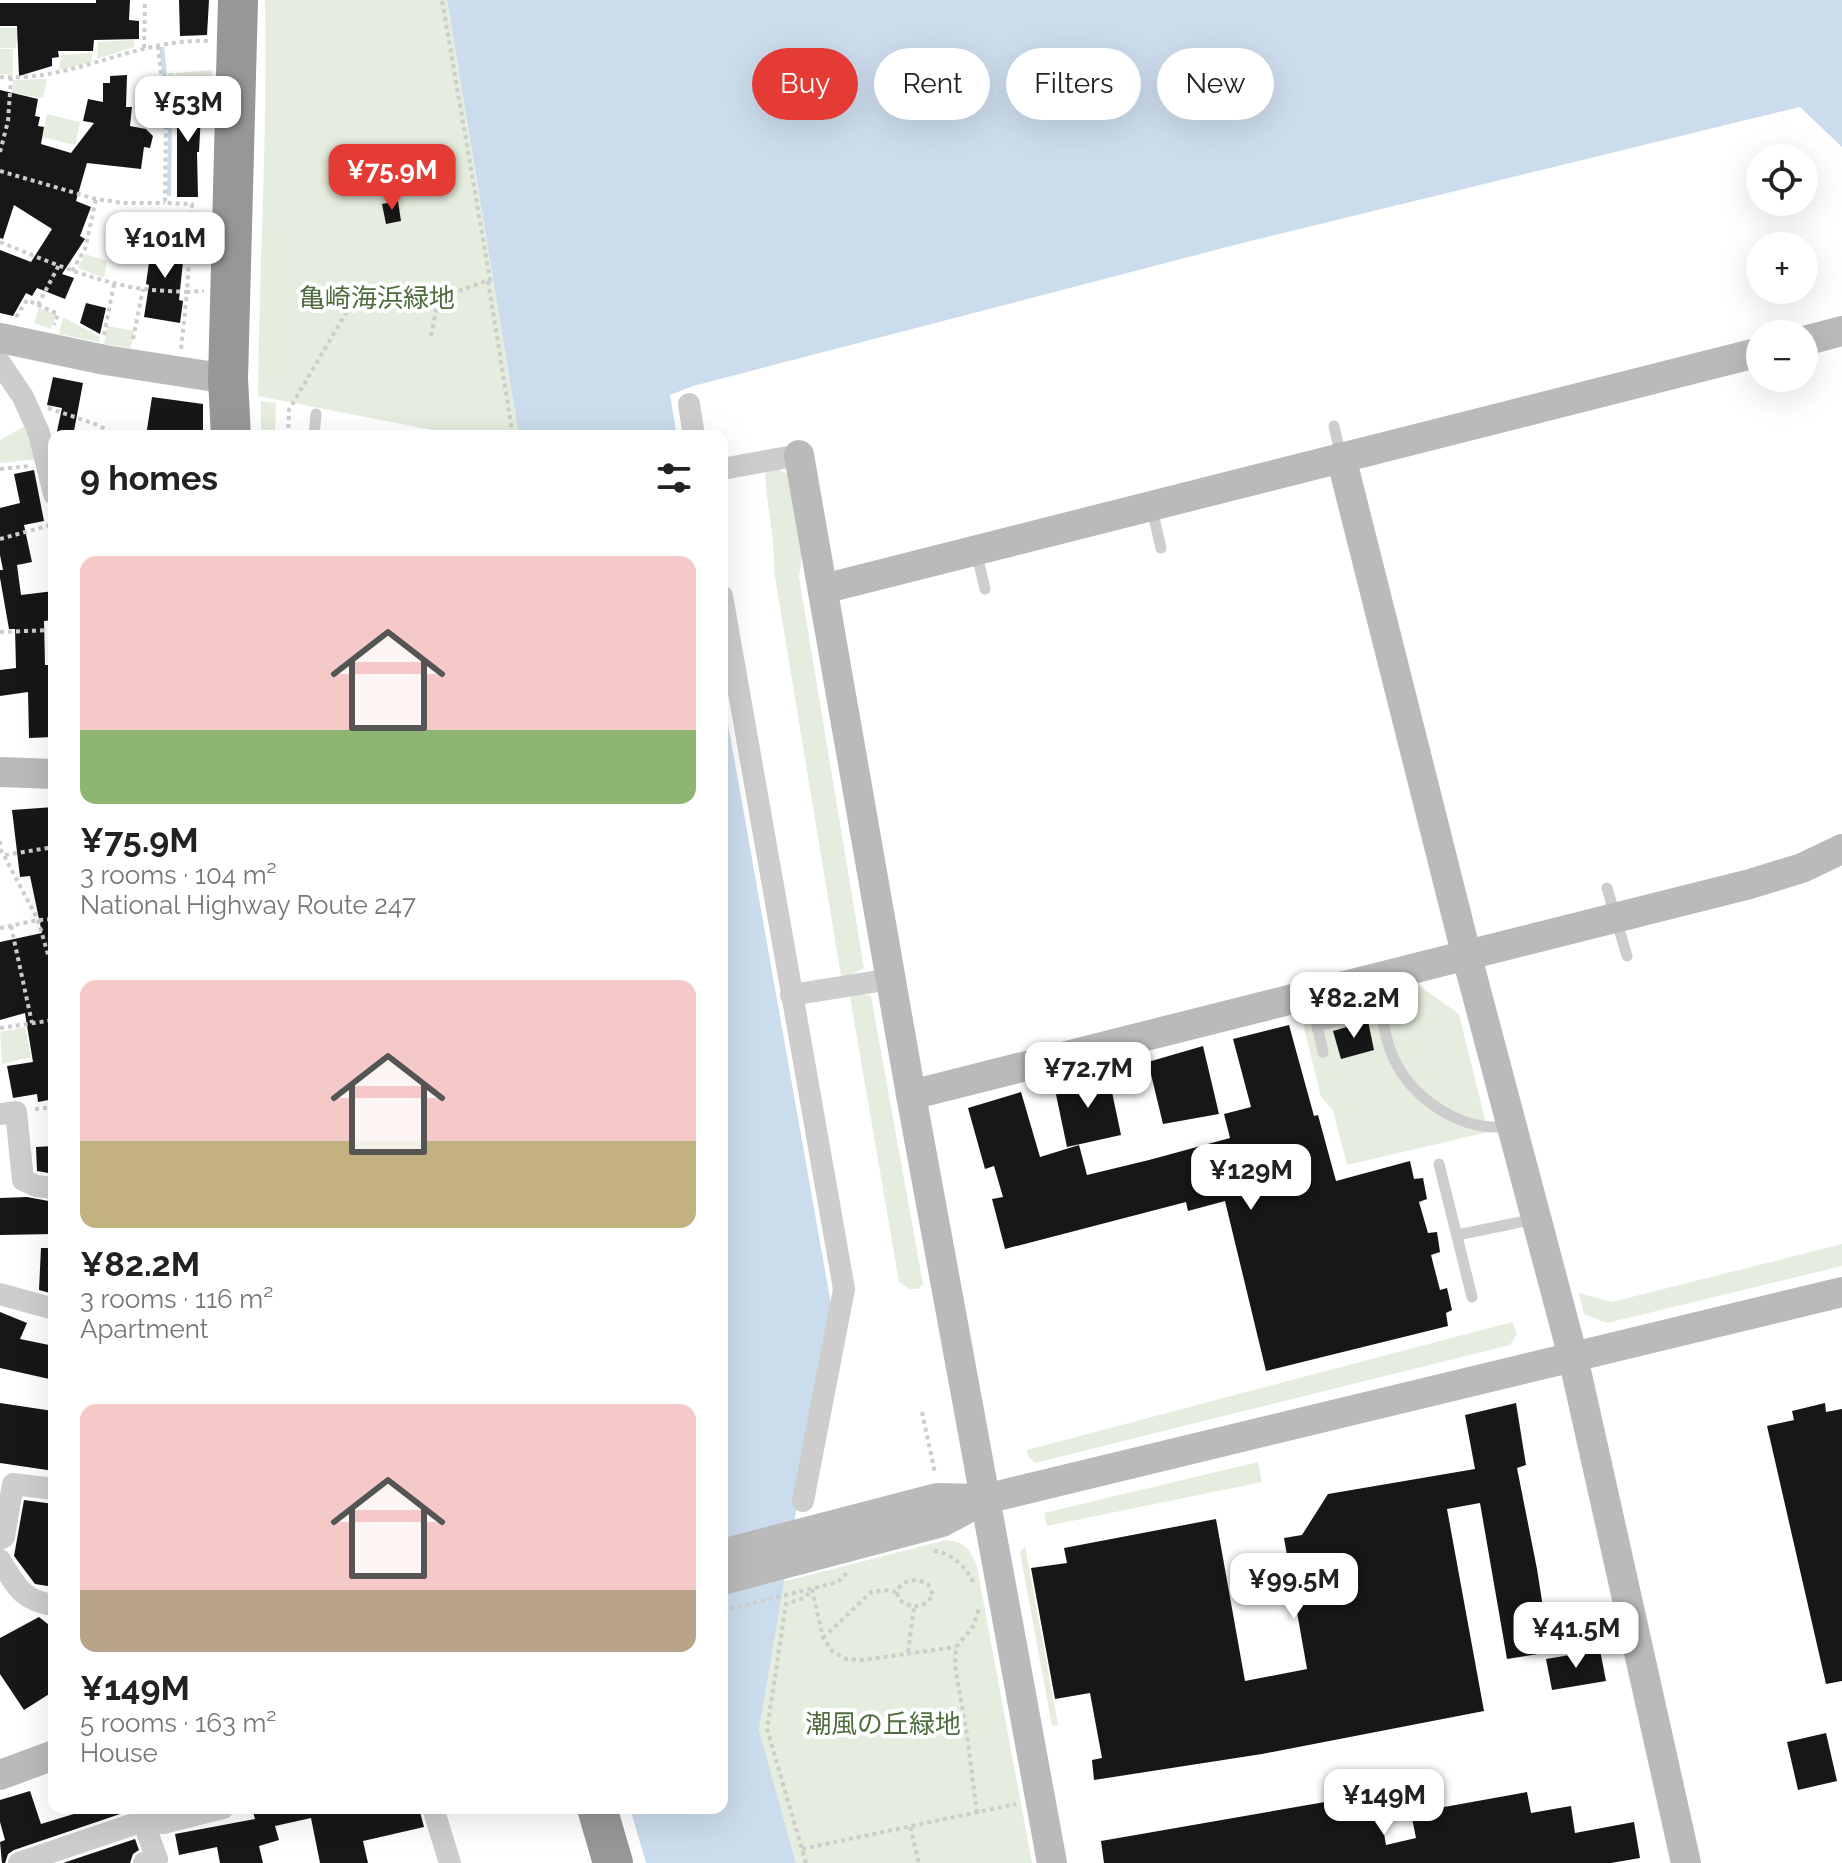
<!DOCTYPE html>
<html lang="en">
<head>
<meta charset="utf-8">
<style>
	body { margin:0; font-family:Raleway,"Noto Sans JP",sans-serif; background:#f6f6f6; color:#222; height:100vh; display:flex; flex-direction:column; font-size:30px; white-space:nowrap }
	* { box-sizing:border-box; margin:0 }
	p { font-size:26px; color:#767676 }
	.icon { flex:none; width:44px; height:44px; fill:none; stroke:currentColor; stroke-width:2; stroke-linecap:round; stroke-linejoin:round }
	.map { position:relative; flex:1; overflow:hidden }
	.details { position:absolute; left:48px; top:430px; width:680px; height:1384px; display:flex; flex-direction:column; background:#fff; border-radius:16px; box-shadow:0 8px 32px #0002 }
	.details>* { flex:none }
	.guide { position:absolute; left:752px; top:48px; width:760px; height:72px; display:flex; gap:16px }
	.fabs { position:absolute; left:1746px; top:144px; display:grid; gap:16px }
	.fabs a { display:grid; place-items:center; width:72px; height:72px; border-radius:50%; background:#fff; box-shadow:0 8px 32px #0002; font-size:40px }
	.price { position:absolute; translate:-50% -68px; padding:0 18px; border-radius:16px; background:#fff; color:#222; font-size:26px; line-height:52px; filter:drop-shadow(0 2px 4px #0008) }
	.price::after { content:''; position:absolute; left:50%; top:48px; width:24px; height:18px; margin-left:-12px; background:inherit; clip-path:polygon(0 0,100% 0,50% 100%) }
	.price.active { background:#e43b35; color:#fff }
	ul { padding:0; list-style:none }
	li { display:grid; align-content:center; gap:16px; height:424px; padding:0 32px }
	li span { display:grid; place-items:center; height:248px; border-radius:16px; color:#555 }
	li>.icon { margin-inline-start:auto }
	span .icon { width:144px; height:144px; fill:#fffc; stroke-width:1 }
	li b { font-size:34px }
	h2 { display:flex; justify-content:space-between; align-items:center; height:96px; padding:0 32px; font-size:34px }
	.pill { padding:0 28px; border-radius:36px; background:#fff; box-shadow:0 8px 32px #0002; font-size:28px; line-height:72px }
	.pill.active { background:#e43b35; color:#fff }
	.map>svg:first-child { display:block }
</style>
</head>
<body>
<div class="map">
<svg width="1842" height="1863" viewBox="0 0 1842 1863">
	<rect width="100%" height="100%" fill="#fff"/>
	<g fill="#e5edde">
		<path d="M265 0H447L519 436H463L258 396C259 264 268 132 265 0Z"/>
		<polygon points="0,28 23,28 21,41 16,41 16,48 0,48"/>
		<polygon points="134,40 134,47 97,59 98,42"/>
		<polygon points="0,49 13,49 13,75 0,74"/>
		<polygon points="92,53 92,62 59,70 61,55"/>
		<polygon points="212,70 213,89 175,91 177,127 173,128 168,73 174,73 175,88 176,73"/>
		<polygon points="47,79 43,98 12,93 13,80"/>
		<polygon points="47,114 80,122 75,145 42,137"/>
		<polygon points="85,254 107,261 104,278 78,268"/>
		<polygon points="39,308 56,314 51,329 34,323"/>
		<polygon points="63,317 100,337 99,342 59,334"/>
		<polygon points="107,326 134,331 131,348 104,344"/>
		<polygon points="261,401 276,403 275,431 261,432"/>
		<polygon points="27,425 37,459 0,463 0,440"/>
		<path d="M777 469 788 474 804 541 799 577 864 968 851 975 841 976 774 571C775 538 767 508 765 475L768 471Z"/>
		<polygon points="1418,985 1459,1014 1488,1132 1347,1165 1333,1110 1321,1097 1301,1015"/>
		<polygon points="859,993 871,996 923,1284 918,1289 910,1289 899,1282 850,997"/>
		<polygon points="25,1027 31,1057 2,1064 0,1032"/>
		<polygon points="1842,1244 1842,1266 1607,1323 1584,1314 1579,1293 1612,1302"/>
		<polygon points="1512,1322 1517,1334 1510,1345 1035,1463 1028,1456 1027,1450"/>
		<polygon points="1258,1462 1262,1482 1047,1526 1044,1513"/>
		<path d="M946 1540C965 1542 971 1550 977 1567L1032 1863H796L759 1730 782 1582Z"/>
		<polygon points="1025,1546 1058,1725 1052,1726 1020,1552"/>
	</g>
	<g fill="#cbdcec">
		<polygon points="447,0 1842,0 1842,147 1800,107 1250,241 693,386 670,395 677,436 519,436"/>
		<polygon points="159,47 164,47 172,122 171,196 167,196 168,121"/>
		<polygon points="722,690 831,1304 759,1730 796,1863 646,1863 630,1808 722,1808"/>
	</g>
	<g fill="#171717">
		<polygon points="96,0 130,0 129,20 139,21 139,39 94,40 93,51 58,51 59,57 52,58 52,66 19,76 17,26 0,26 0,3 96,3"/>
		<polygon points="179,0 209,0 207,35 180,36"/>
		<polygon points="127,75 126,107 132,107 130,126 146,129 153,136 150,148 144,147 141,169 87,163 76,201 91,207 80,236 85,239 62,274 74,278 65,299 37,288 32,296 26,293 13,316 0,313 0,250 31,262 52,229 14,205 3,239 0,238 0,90 38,99 35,116 40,117 38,126 44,127 41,144 71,153 94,123 83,121 88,99 103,102 103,83 110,83 110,76"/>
		<polygon points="202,94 199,152 197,152 198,197 177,197 177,95"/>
		<polygon points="398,201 401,221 386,224 382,204"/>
		<polygon points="157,233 179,235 177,251 184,252 179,300 183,301 180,323 144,317 149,285 146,284 151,248 155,249"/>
		<polygon points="86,303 106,308 100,334 80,323"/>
		<polygon points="53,377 83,383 73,436 56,436 62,408 47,405"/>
		<polygon points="152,397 203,404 203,436 146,436"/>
		<polygon points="34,470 44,521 24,525 32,562 17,565 21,595 54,591 54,620 44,621 45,665 54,665 54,737 29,738 28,692 0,696 0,670 16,668 15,629 9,629 0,578 0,570 3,570 0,555 0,508 20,503 14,474"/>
		<polygon points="54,807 54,838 51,838 54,854 54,992 49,994 54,1020 54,1099 38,1102 37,1094 13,1098 7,1066 33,1062 25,1013 0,1020 0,942 42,933 30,876 20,877 12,810"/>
		<polygon points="1368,1021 1374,1050 1341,1059 1333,1031"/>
		<polygon points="1289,1025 1314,1116 1318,1115 1336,1181 1410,1161 1414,1179 1423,1178 1427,1199 1419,1202 1428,1233 1437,1232 1440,1252 1431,1255 1440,1290 1447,1288 1452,1310 1446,1313 1448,1326 1266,1371 1225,1201 1188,1211 1186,1202 1005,1249 992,1199 1003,1197 994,1166 985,1169 968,1108 1021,1092 1040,1157 1079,1145 1087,1175 1149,1160 1230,1138 1224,1114 1251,1107 1233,1039"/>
		<polygon points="1203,1046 1219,1114 1163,1124 1148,1062"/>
		<polygon points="1108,1073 1121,1135 1067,1147 1054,1085"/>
		<polygon points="54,1146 54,1174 37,1171 36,1147"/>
		<polygon points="27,1197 54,1202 54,1234 0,1235 0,1198"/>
		<polygon points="41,1248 54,1248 54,1294 39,1290"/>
		<polygon points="0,1312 27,1323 20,1339 54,1346 54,1380 0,1368"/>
		<polygon points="0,1403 53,1411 49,1432 54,1432 54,1471 0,1463"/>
		<polygon points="1516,1403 1526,1465 1517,1468 1537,1569 1550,1652 1507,1659 1480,1503 1447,1509 1484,1711 1262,1754 1094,1780 1092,1760 1102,1758 1090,1693 1055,1699 1031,1568 1067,1563 1064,1548 1216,1519 1245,1681 1307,1669 1284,1538 1302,1535 1328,1494 1475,1469 1465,1415"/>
		<polygon points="1825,1403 1826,1412 1842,1409 1842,1681 1826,1684 1767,1426 1794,1420 1792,1411"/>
		<polygon points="24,1500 54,1504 54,1587 35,1584 14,1556"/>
		<polygon points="39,1617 54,1629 54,1691 24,1710 0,1674 0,1638"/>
		<polygon points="1600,1650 1606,1681 1552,1690 1546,1659"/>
		<polygon points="1826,1733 1837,1781 1798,1790 1787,1742"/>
		<polygon points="30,1791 41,1824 77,1813 75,1808 127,1808 126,1812 14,1850 8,1854 5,1863 2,1863 0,1842 5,1840 0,1822 0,1800"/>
		<polygon points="1527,1792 1531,1813 1571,1806 1575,1833 1634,1822 1640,1858 1611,1863 1104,1863 1101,1841 1377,1793 1386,1845 1416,1838 1411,1813"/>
		<polygon points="252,1808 419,1808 424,1827 363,1841 368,1863 320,1863 311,1818 275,1826 279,1840 259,1846 263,1863 220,1863 217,1847 179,1855 175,1834 255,1819"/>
		<polygon points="135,1839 139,1850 133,1854 130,1863 63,1863"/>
	</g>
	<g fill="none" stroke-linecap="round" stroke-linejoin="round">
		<g stroke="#cdcdcd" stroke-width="4" stroke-dasharray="4 4" stroke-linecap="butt">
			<polyline points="158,46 166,121 165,203 192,204 187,292 204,291"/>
			<polyline points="144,48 145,0"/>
			<path d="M0 77C73 82 136 38 209 41"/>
			<polyline points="0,152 8,121 11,78"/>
			<polyline points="0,171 96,199 123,203 165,203"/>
			<path d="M0 242C45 260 89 280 137 288 154 291 171 291 187 292L181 350"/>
			<polyline points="72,271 85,249 96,199"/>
			<polyline points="488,281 513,436"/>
			<polyline points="38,305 59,265"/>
			<polyline points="16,317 27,300 58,314 54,325"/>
			<polyline points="104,335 114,284"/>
			<polyline points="431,336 439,296"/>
			<polyline points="133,339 143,289"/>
			<polyline points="48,408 98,425 116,436"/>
			<path d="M288 436 289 410 357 294C384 282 411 300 440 296 457 293 473 285 490 280L442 0"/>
			<polyline points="0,469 29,466"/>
			<polyline points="0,539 54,524"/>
			<polyline points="0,632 54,630"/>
			<polyline points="0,841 1,850 38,920 49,958"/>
			<polyline points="5,855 54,847"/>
			<polyline points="11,926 32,1023"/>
			<polyline points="0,928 38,920 54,919"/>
			<polyline points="0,1028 54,1020"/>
			<polyline points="35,1109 54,1107"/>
			<polyline points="922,1412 935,1473"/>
			<path d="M934 1551C951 1552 968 1569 974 1584"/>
			<polyline points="812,1589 823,1638 833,1652 846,1659 863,1660 956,1647"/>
			<polyline points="722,1611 838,1582 848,1572"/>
			<path d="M823 1638 871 1592 884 1590 896 1592C903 1579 916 1578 928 1584L933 1595 927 1603 914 1607 902 1602 896 1592"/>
			<polyline points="908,1652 914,1607"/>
			<polyline points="977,1813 967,1735 955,1666 956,1647 973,1627 979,1608"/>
			<polyline points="910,1827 919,1863"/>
			<polyline points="802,1849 1016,1804"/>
			<polyline points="806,1863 767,1729 786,1604 804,1598 811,1591"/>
		</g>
		<g stroke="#cdcdcd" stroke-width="11">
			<polyline points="1334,426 1341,457"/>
			<polyline points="314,436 316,414"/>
			<polyline points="1152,509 1161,548"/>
			<polyline points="976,551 985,589"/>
			<polyline points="1607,888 1627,956"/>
			<path d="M1323 1052 1317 1026 1380 1009C1384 1024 1386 1042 1393 1057 1412 1099 1462 1133 1509 1126"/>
			<polyline points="1439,1164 1472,1297"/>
			<polyline points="1457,1235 1535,1219"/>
		</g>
		<g stroke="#cdcdcd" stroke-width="22">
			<polyline points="0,363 23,397 39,433 54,494"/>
			<polyline points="689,404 694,436"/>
			<polyline points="722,469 799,455"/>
			<polyline points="722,596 844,1289 803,1501"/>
			<polyline points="791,995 891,979"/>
			<polyline points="0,1114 16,1112 23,1180 36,1186 54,1188"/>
			<polyline points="0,1294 54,1309"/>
			<polyline points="0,1539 4,1537 13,1484 54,1489"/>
			<path d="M0 1560C16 1586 22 1601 54 1605"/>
			<polyline points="433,1808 450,1863"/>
			<polyline points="140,1813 157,1859 144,1863"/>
			<polyline points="19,1863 143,1821 163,1823 223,1808"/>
		</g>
		<g stroke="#bababa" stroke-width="30">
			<polyline points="0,338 105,360 228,379"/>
			<polyline points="1804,341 1842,331"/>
			<polyline points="799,455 911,1095 1052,1863"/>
			<polyline points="1341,457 1467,957 1573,1357 1686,1863"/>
			<polyline points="823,589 1760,352"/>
			<polyline points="0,772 54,774"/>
			<polyline points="911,1095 1750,884 1802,868 1842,849"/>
			<polyline points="722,1554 937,1498 983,1499"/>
			<polyline points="722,1580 942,1522 985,1499 1842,1292"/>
			<polyline points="0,1775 54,1755"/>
		</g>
		<g stroke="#979797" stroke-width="40">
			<polyline points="231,436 228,379 238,0"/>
			<polyline points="597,1808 613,1863"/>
		</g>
	</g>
	<g text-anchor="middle" stroke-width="8" stroke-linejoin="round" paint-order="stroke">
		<g font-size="26" fill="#4e6c3d" stroke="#fff">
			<text x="377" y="307">亀崎海浜緑地</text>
			<text x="883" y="1733">潮風の丘緑地</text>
		</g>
	</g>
</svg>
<div class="fabs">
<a><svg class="icon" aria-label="locate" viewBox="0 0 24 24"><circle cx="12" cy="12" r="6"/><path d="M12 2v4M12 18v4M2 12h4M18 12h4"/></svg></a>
<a>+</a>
<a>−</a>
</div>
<b class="price" style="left:188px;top:144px">¥53M</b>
<b class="price active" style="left:392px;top:212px">¥75.9M</b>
<b class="price" style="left:165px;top:280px">¥101M</b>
<b class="price" style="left:1354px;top:1040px">¥82.2M</b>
<b class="price" style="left:1088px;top:1110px">¥72.7M</b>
<b class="price" style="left:1251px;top:1212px">¥129M</b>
<b class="price" style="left:1294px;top:1621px">¥99.5M</b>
<b class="price" style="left:1576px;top:1670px">¥41.5M</b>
<b class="price" style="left:1384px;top:1837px">¥149M</b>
<div class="guide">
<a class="pill active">Buy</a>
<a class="pill">Rent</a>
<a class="pill">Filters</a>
<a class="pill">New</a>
</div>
<section class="details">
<h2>9 homes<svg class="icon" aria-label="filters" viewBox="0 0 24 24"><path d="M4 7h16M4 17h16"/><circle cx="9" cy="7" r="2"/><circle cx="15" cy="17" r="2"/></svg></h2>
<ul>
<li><span style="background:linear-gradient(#f6c9c9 70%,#8fb573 0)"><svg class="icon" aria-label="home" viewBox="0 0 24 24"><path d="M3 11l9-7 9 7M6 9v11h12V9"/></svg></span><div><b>¥75.9M</b><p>3 rooms · 104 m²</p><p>National Highway Route 247</p></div></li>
<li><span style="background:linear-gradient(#f6c9c9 65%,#c2b280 0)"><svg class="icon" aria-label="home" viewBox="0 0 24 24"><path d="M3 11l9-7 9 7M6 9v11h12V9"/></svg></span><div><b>¥82.2M</b><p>3 rooms · 116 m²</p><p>Apartment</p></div></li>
<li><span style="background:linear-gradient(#f6c9c9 75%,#b9a48a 0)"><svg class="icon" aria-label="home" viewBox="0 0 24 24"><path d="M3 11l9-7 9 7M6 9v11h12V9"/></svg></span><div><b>¥149M</b><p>5 rooms · 163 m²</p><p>House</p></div></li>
</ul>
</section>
</div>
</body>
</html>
